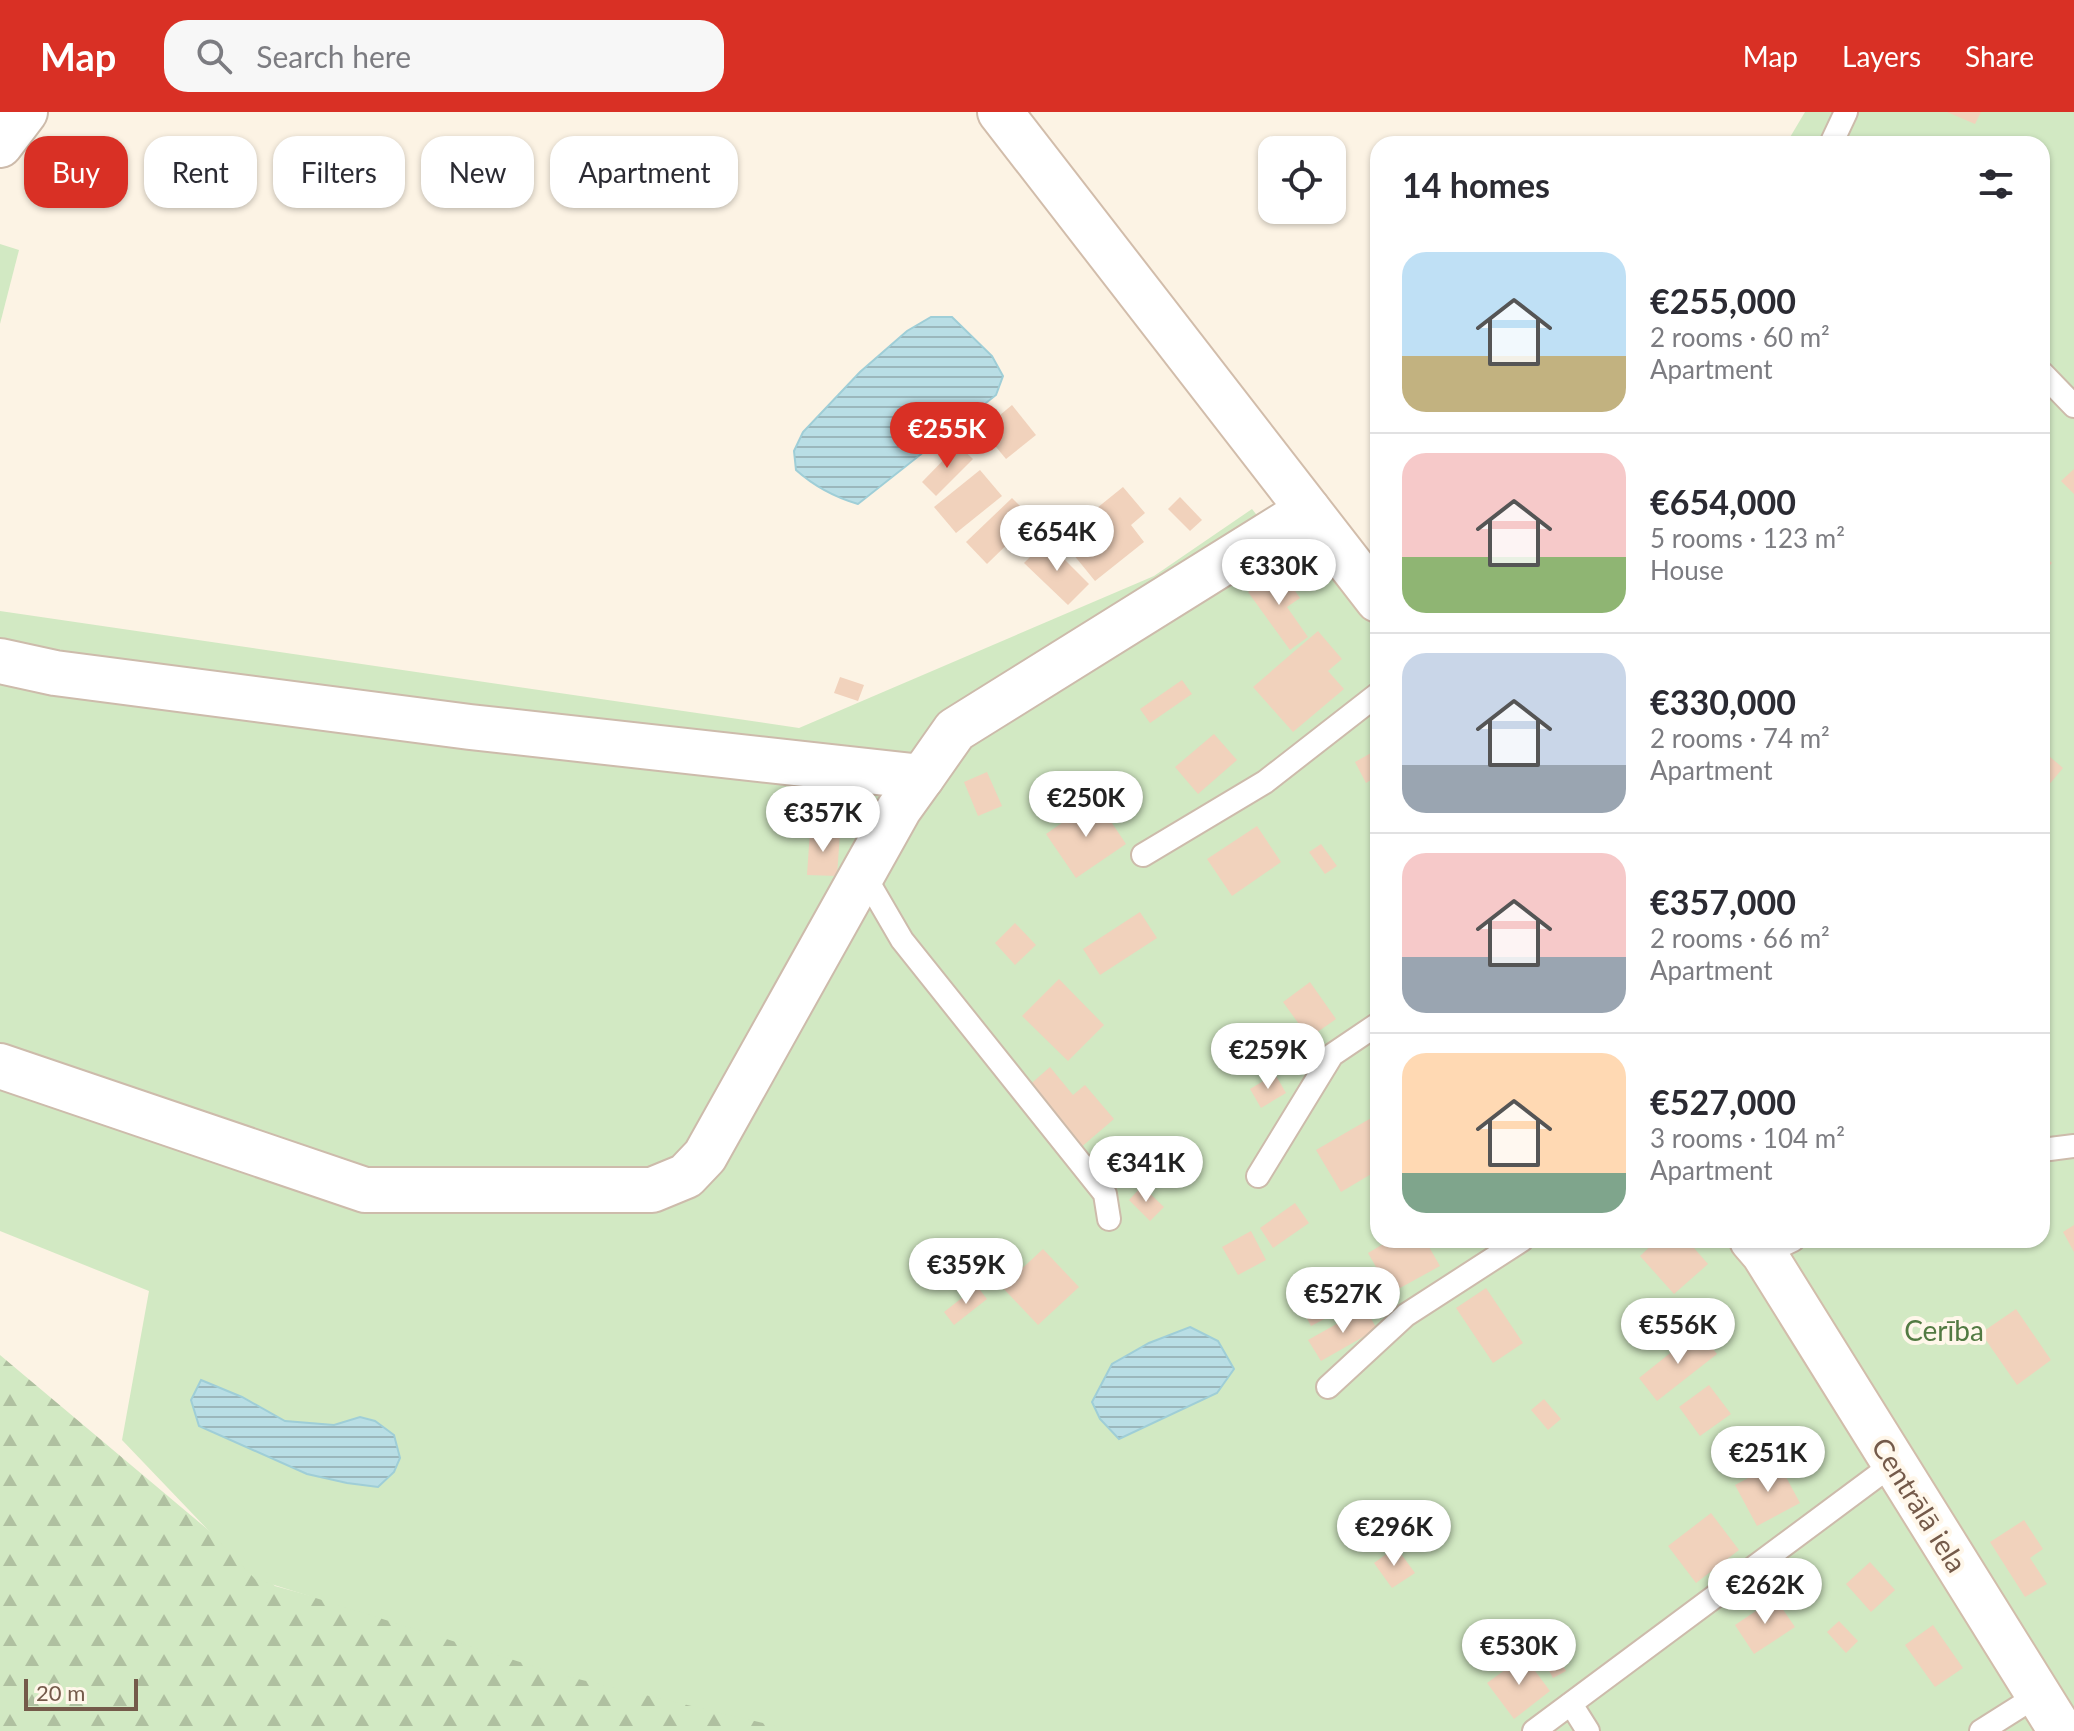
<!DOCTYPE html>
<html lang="en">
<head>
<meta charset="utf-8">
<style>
	body { margin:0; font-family:Lato,sans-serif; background:#f7f7f7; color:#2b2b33; height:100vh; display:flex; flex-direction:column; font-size:30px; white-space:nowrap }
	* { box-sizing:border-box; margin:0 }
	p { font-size:26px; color:#7c7c81 }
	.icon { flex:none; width:44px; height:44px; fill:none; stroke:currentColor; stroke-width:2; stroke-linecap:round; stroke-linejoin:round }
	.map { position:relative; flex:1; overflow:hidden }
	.sheet { position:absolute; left:1370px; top:24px; width:680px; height:1112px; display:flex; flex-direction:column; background:#fff; border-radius:24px; box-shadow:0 2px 6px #0004 }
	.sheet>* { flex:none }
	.banner { position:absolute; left:24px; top:24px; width:760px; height:72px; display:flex; gap:16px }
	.tools { position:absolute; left:1258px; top:24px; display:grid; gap:16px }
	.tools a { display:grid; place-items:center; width:88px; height:88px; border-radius:16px; background:#fff; box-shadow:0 2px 6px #0004; font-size:40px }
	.scale { position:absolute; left:24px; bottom:20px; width:114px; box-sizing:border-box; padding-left:8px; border:4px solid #745a4a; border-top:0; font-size:22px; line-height:28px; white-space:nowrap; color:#745a4a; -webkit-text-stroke:6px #fff7ea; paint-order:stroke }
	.price { position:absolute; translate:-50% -68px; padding:0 18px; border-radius:28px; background:#fff; color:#222; font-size:26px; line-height:52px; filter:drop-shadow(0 2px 4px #0008) }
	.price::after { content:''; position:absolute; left:50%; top:48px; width:24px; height:18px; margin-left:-12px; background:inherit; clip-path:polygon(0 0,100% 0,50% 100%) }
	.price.selected { background:#d93025; color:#fff }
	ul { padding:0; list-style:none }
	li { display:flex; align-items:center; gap:24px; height:200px; padding:0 32px }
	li+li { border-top:2px solid #e1e1e2 }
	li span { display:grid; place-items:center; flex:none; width:224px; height:160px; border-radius:24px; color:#555 }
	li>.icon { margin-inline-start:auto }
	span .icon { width:96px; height:96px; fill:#fffc; stroke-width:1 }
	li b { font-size:34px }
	h2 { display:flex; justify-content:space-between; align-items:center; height:96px; padding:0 32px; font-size:34px }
	.chip { padding:0 28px; border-radius:24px; background:#fff; box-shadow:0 2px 6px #0004; font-size:28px; line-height:72px }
	.chip.selected { background:#d93025; color:#fff }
	header { display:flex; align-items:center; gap:48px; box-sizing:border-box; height:112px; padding:0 40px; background:#d93025; color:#fff }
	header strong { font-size:38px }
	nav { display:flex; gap:44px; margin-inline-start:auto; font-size:28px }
	.search { width:560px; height:72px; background:#f7f7f7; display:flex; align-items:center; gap:20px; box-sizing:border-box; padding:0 28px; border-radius:24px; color:#7c7c81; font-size:30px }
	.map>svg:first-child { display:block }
</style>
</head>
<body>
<header>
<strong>Map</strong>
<div class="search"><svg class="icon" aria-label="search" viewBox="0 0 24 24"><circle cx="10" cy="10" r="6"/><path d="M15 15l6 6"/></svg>Search here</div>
<nav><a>Map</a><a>Layers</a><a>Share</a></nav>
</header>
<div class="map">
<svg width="2074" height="1619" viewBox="0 0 2074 1619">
	<defs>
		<pattern id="forest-firs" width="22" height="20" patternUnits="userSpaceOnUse" patternTransform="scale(2)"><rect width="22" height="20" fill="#d2e9c3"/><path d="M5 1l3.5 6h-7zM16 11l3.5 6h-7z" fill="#afc0a0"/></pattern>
		<pattern id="water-rules" width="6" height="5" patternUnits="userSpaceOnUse" patternTransform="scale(2)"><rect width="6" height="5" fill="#b9dee5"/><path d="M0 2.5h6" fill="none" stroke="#9bb7bc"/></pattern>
	</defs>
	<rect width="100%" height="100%" fill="#fcf3e4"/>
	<polygon fill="url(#forest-firs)" points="0,1243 275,1474 798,1619 0,1619"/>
	<g fill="#d2e9c3">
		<polygon points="1805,0 2074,0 2074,1619 796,1619 561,1563 255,1467 122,1328 149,1179 0,1119 0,499 799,616 1154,464 1252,397 1267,416 1308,398 1378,479 1378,1128 2042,1128 2042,32 1786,32"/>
		<polygon points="0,132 19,138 0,212"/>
	</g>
	<g fill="url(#water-rules)" stroke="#9fced7" stroke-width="2">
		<path d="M931 205H952L992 244 1003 264 996 283 858 392C834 385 815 375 796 358L794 339 803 320 860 260 907 219Z"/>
		<polygon points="1190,1215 1218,1229 1234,1257 1217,1281 1119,1327 1100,1307 1092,1290 1112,1252 1149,1231"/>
		<polygon points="201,1268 242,1285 285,1309 334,1313 360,1305 375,1309 394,1323 400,1346 394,1360 378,1375 347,1371 307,1362 199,1314 191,1288"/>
	</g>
	<g fill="#f1d2bc">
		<polygon points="1947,0 1981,0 1975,12"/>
		<polygon points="1012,293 1036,323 1006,347 982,318"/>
		<polygon points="958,333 973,347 936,384 922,370"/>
		<polygon points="2074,357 2074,382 2061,369"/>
		<polygon points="980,358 1002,384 956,421 934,395"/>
		<polygon points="1123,375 1145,401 1131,413 1144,430 1095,469 1060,426"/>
		<polygon points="1180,385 1202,408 1190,419 1168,397"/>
		<polygon points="1012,386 1033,407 987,452 966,430"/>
		<polygon points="1046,429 1089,472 1068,493 1024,451"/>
		<polygon points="2042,441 2052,451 2042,462"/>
		<polygon points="1280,457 1300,486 1287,495 1308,525 1290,538 1248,480"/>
		<polygon points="1318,519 1342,547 1328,559 1344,577 1293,620 1253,575"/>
		<polygon points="840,565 864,573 858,589 834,581"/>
		<polygon points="1182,568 1192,582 1150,611 1140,597"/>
		<polygon points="1214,622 1237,648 1198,682 1175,655"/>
		<polygon points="1378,637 1378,664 1366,671 1355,650"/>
		<polygon points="2042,638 2063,656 2042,681"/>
		<polygon points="987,660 1002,694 978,704 964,670"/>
		<polygon points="1096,687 1126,732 1076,766 1046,722"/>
		<polygon points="1257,714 1281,750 1232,784 1207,747"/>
		<polygon points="810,719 840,721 837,764 807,763"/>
		<polygon points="1321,732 1337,754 1325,762 1309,740"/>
		<polygon points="1140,800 1157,826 1100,863 1083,837"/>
		<polygon points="1015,811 1036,833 1015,853 995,831"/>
		<polygon points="1059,867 1104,913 1068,949 1022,904"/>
		<polygon points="1310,870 1336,907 1309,926 1283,890"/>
		<polygon points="1050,955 1073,983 1085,973 1114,1007 1079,1037 1026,976"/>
		<polygon points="1275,962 1286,981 1261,996 1250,977"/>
		<polygon points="1378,1002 1378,1058 1341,1080 1316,1038"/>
		<polygon points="1142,1074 1164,1095 1150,1109 1129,1088"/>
		<polygon points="1295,1091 1309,1111 1273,1136 1260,1116"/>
		<polygon points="2074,1113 2074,1140 2063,1120"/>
		<polygon points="1251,1119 1266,1148 1238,1163 1222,1135"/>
		<polygon points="1390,1128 1425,1128 1440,1154 1391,1181 1368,1141"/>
		<polygon points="1657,1128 1687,1128 1708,1152 1674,1182 1640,1144"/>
		<polygon points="1043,1137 1079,1175 1038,1213 1002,1175"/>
		<polygon points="1319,1169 1336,1201 1311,1214 1294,1182"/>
		<polygon points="977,1174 987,1187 954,1213 944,1200"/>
		<polygon points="1486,1176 1523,1231 1493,1251 1456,1196"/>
		<polygon points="1365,1196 1377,1217 1321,1249 1308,1228"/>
		<polygon points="2016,1197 2051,1248 2017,1273 1981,1221"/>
		<polygon points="1699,1218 1717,1242 1657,1289 1639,1266"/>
		<polygon points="1709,1273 1731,1302 1700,1324 1679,1295"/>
		<polygon points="1544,1287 1561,1307 1548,1318 1531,1298"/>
		<polygon points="1778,1350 1800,1391 1757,1414 1735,1373"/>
		<polygon points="1711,1401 1739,1438 1696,1471 1668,1434"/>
		<polygon points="2024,1408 2043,1437 2030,1446 2047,1472 2025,1485 1990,1430"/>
		<polygon points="1396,1435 1415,1461 1392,1476 1374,1451"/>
		<polygon points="1870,1450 1895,1478 1871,1500 1846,1472"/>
		<polygon points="1775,1486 1795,1515 1754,1542 1735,1513"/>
		<polygon points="1839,1509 1858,1529 1846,1541 1827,1520"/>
		<polygon points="1933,1513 1963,1556 1935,1575 1905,1533"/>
		<polygon points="1552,1533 1566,1559 1553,1566 1539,1540"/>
		<polygon points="1524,1544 1550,1579 1514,1607 1487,1571"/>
	</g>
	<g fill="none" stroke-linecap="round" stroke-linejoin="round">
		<g stroke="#cdbbab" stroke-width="26">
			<g id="lane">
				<polyline points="1831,32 1846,0"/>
				<polyline points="2042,261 2074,294"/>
				<polyline points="1143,743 1265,670 1378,582"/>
				<polyline points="863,761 902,828 1105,1082 1109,1107"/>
				<polyline points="2042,1038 2074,1034"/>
				<polyline points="1258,1064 1332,943 1378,912"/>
				<polyline points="1764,1142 1793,1128"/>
				<polyline points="1328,1275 1406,1203 1522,1128"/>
				<polyline points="1571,1592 1588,1619"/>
				<polyline points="1534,1619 1893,1352"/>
				<polyline points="1981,1619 2038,1583"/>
			</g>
		</g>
		<g stroke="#cdbbab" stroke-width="48">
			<g id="street">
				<polyline points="0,33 25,0"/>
				<polyline points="0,549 55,561 470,615 922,665 955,618 1308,398"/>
				<polyline points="0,954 365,1078 652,1078 686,1064 705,1044 899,697 922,665"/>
			</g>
		</g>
		<g stroke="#d2bdab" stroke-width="48">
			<g id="secondary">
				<polyline points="1000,0 1378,488"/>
				<polyline points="1752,1128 1764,1142 2061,1619"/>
			</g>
		</g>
		<use href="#lane" stroke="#fff" stroke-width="22"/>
		<use href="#street" stroke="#fff" stroke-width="44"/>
		<use href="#secondary" stroke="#fff" stroke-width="44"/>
	</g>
	<g text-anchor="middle" stroke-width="8" stroke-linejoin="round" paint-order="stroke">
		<g font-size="28" fill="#527a42" stroke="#fff7ea">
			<text x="1944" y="1229">Cerība</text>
		</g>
		<g font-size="28" fill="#745a4a" stroke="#fff7ea">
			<text transform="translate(1919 1393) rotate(58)" y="10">Centrālā iela</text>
		</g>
	</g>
</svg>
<div class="tools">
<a><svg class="icon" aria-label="locate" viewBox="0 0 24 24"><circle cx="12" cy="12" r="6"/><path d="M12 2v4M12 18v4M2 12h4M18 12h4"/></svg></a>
</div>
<div class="scale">20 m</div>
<b class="price selected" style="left:947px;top:358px">€255K</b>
<b class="price" style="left:1057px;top:461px">€654K</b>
<b class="price" style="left:1279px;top:495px">€330K</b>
<b class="price" style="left:1086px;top:727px">€250K</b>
<b class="price" style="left:823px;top:742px">€357K</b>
<b class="price" style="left:1268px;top:979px">€259K</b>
<b class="price" style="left:1146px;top:1092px">€341K</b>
<b class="price" style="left:966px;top:1194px">€359K</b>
<b class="price" style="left:1343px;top:1223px">€527K</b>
<b class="price" style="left:1678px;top:1254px">€556K</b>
<b class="price" style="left:1768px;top:1382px">€251K</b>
<b class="price" style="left:1394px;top:1456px">€296K</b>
<b class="price" style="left:1765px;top:1514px">€262K</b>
<b class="price" style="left:1519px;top:1575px">€530K</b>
<div class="banner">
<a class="chip selected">Buy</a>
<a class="chip">Rent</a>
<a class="chip">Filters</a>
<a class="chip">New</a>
<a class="chip">Apartment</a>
</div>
<section class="sheet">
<h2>14 homes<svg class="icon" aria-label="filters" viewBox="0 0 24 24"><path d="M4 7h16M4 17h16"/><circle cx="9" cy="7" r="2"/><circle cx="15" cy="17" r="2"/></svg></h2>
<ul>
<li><span style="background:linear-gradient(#bfe0f5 65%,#c2b280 0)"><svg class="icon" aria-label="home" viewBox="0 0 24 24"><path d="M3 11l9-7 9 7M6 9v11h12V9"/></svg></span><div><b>€255,000</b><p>2 rooms · 60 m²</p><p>Apartment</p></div></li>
<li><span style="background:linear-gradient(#f6c9c9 65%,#8fb573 0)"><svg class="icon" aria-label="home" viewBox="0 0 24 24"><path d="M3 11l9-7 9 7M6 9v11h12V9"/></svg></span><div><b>€654,000</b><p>5 rooms · 123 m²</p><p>House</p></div></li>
<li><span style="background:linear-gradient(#c9d6e8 70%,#9aa5b1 0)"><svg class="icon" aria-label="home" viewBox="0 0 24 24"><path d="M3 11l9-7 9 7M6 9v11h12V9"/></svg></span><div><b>€330,000</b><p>2 rooms · 74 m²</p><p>Apartment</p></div></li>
<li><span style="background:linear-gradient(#f6c9c9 65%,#9aa5b1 0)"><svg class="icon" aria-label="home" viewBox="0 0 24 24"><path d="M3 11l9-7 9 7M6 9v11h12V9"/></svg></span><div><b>€357,000</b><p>2 rooms · 66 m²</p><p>Apartment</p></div></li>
<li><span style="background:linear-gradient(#ffd9b3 75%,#7fa58c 0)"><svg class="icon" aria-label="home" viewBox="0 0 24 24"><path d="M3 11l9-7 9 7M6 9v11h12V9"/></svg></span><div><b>€527,000</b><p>3 rooms · 104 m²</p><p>Apartment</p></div></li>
</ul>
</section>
</div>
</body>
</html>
